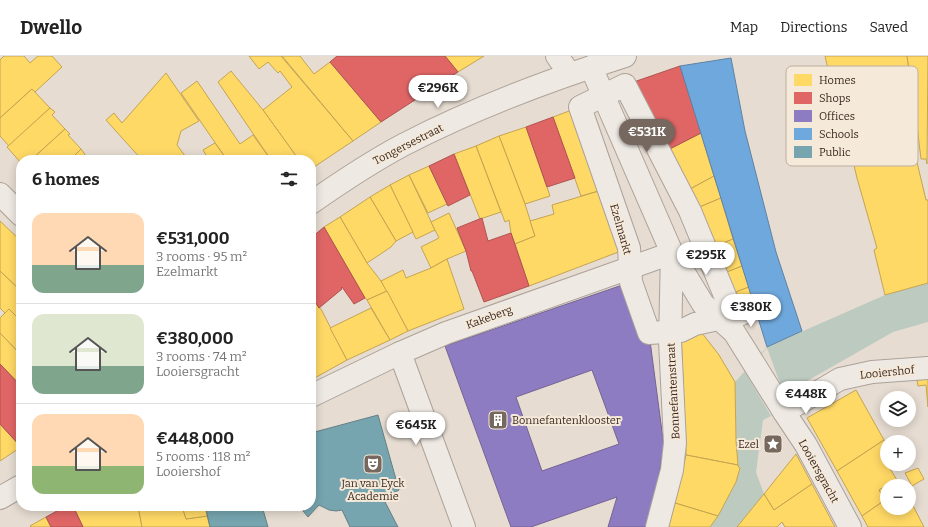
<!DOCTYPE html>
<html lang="en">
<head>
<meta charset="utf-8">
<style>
	body { margin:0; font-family:Bitter,serif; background:#f6f6f6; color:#222; height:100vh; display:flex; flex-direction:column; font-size:15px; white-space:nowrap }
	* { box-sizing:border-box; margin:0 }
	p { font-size:13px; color:#767676 }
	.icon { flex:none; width:22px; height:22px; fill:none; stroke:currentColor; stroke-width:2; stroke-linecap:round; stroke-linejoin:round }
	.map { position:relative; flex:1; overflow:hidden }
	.side { position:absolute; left:16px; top:99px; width:300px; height:356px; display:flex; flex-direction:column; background:#fff; border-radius:16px; box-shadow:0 2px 10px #0003 }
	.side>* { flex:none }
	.controls { position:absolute; left:880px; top:335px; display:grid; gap:8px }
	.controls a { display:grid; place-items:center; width:36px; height:36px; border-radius:50%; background:#fff; box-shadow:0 2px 10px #0003; font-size:20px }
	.price { position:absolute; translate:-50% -34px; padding:0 9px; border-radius:14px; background:#fff; color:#222; font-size:13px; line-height:26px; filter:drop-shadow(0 1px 2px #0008) }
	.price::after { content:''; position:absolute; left:50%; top:24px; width:12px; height:9px; margin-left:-6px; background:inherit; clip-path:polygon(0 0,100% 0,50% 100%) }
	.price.active { background:#77685f; color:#fff }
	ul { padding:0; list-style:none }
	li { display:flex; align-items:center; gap:12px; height:100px; padding:0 16px }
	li+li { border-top:1px solid #e0e0e0 }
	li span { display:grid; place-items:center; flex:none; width:112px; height:80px; border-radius:12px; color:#555 }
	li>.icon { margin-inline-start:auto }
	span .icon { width:48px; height:48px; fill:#fffc; stroke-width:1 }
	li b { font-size:17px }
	h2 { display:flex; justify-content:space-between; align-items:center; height:48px; padding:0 16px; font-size:17px }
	header { display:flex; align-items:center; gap:24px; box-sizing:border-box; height:56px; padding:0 20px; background:#fff; border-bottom:1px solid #e0e0e0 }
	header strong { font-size:19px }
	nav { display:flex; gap:22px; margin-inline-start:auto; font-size:14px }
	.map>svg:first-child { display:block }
</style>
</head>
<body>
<header>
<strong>Dwello</strong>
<nav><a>Map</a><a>Directions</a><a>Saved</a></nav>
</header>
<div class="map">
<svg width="928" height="471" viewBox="0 0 928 471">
	<rect width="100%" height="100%" fill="#e6dcd1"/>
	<polygon fill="#bccabf" points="928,227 928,266 893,276 784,338 771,360 763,364 756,416 764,438 737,471 710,471 732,434 740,412 738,410 736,385 735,326 767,291 885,239"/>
	<polygon fill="#e6dcd1" points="767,292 784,338 771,360 745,316"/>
	<g fill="#ffd966" stroke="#c4a451">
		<polygon points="4,0 24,0 30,7 38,0 52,0 62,11 35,36 32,33 0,62 0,4"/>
		<polygon points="249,0 281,0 353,85 311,113 311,104 299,104 263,54 292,31 280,15 278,17 268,6 259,13"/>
		<polygon points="282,0 300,0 314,18 330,6 381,66 353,85"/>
		<polygon points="445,0 484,0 458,16"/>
		<polygon points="825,0 907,0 914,46 903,48 926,144 928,144 928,227 885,239 874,194 877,192 857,122 835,30 832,31"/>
		<polygon points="907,0 928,0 927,108 926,103 921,103 914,46"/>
		<polygon points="231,15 263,54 299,104 271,104 218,26"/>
		<polygon points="166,17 199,65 181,75 177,89 188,104 142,104 106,64 114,57 122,67"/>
		<polygon points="197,25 240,88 253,79 271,104 227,104 181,37"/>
		<polygon points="32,33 50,52 9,90 0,80 0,62"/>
		<polygon points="580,51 609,132 581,140 553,61"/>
		<polygon points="50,52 55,56 52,59 65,73 31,104 21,104 21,107 7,91"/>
		<polygon points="526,71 550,140 525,148 499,80"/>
		<polygon points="65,73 70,78 68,79 81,93 70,104 31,104"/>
		<polygon points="701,77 714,120 681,138 660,98"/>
		<polygon points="499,80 525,148 535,180 515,188 511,177 509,164 505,166 476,90"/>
		<polygon points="215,87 227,104 209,104 203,94"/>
		<polygon points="476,90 501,156 480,163 454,98"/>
		<polygon points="81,93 89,104 70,104"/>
		<polygon points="429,110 447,148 428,157 409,119"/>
		<polygon points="409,119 435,174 416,183 390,129"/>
		<polygon points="714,120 721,142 690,155 681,138"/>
		<polygon points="390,129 413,176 396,185 370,141"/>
		<polygon points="609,132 629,192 529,230 515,188 535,180 530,165 554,158 552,149"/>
		<polygon points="370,141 396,185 391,191 367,207 340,161"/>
		<polygon points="721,142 733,183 707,194 690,155"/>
		<polygon points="449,157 466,195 447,203 431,212 421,191 439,182 431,166"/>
		<polygon points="340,161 367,207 381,225 387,235 367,244 365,242 324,171"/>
		<polygon points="0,165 21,185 21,235 0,215"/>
		<polygon points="733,183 742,210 717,220 707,194"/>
		<polygon points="447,203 464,253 408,275 381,225 403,214 406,222 431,212"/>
		<polygon points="742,210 749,231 725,240 717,220"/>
		<polygon points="0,215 21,235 21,265 9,253 5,257 0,252"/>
		<polygon points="749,231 755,251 742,258 725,240"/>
		<polygon points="387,235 408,275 390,284 367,244"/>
		<polygon points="314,244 322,255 347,304 311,324 311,246"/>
		<polygon points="371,252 390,284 347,304 330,272"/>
		<polygon points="9,253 21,265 21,299 0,277 0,262"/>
		<polygon points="695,268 719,299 735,326 736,385 738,409 686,399 681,275"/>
		<polygon points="0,277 21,299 21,330 0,308"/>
		<polygon points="928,323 928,351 926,329 918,330 917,324"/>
		<polygon points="856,334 884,384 837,415 807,362"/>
		<polygon points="0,368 21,391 0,405"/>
		<polygon points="884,384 887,389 887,408 897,424 879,434 885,444 862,460 837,415"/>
		<polygon points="796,398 812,428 774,454 764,438"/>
		<polygon points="686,399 738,409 738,410 740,412 736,426 718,460 675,447"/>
		<polygon points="918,412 924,423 912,430 905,417"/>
		<polygon points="894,426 896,430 887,430 887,452 909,452 909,442 924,471 868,471 862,460 885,444 879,434"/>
		<polygon points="812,428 835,471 785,471 782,466 777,471 737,471 764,438 774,454"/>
		<polygon points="675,447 718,460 710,471 668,471"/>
		<polygon points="73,450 138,450 142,471 83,471"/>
		<polygon points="138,450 182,450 186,463 207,460 210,471 142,471"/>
		<polygon points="182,450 205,450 207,460 186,463"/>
		<polygon points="46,461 51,471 31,471 30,470"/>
	</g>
	<g fill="#e06666" stroke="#ae5451">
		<polygon points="337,0 445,0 458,16 381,66 330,6"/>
		<polygon points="680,10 701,77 660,98 625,29"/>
		<polygon points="553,61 575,122 547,131 526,71"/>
		<polygon points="454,98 470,139 448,150 429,110"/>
		<polygon points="482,162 488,185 511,177 529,230 484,246 472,215 471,215 466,195 457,172"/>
		<polygon points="324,171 365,242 354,248 342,231 341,232 342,233 319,252 311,239 311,182"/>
		<polygon points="0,308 21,330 21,391 0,368"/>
		<polygon points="66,450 73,450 83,471 51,471 46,461"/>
	</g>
	<path fill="#8e7cc3" stroke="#756392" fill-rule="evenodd" d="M631 226 649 277 664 391 653 452 648 471H608L617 441 531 471H511L445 290ZM592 314 619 388 542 415 516 341Z"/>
	<polygon fill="#6fa8dc" stroke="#5f82a4" points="731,2 745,75 776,196 802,275 767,291 680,10"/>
	<g fill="#76a5af" stroke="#648084">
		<polygon points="378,359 399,434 383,442 398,471 350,471 342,454 336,455 329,454 319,449 308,461 299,450 311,450 311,377"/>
		<polygon points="214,450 262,450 268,471 210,471 206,453"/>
	</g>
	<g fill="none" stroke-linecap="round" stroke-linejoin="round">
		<g stroke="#aca299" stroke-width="24">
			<g id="minor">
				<polyline points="557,0 570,18"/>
				<polyline points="591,11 672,197 703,248 734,276 784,356 806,389 850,471"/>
				<polygon points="625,29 690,155 728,247 742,258 695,268 681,275 649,277 631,226 629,192 580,51"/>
				<polyline points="0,138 21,159"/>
				<path d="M311 147C341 126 371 106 403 89 474 52 549 24 625 0"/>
				<polyline points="400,297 464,471"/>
				<polyline points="311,340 400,297 446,277 672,197"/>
				<polyline points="784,356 840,323 872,316 928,312"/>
				<polyline points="0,442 21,430"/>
				<polyline points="657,471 672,414 675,387 670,285 672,197"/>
			</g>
		</g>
		<use href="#minor" stroke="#eee9e3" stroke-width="22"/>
	</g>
	<defs>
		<g id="building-square" transform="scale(1)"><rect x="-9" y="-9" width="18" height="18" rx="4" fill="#77685f" stroke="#f5e9d9"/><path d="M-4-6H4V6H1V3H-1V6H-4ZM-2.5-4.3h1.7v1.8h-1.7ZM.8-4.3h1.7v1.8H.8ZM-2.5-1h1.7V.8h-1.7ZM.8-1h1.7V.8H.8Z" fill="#fff"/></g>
		<g id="sight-square" transform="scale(1)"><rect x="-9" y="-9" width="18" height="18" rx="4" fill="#77685f" stroke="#f5e9d9"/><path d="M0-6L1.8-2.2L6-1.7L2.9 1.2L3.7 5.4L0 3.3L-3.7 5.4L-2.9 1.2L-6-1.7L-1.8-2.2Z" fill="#fff"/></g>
		<g id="theatre-square" transform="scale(1)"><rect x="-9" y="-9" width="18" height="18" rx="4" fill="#77685f" stroke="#f5e9d9"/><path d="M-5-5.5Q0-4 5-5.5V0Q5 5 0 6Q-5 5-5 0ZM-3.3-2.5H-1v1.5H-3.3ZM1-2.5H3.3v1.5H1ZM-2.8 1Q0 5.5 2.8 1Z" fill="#fff"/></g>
	</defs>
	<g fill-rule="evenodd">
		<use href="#building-square" x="498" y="364"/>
		<use href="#sight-square" x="773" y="388"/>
		<use href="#theatre-square" x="373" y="408"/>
	</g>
	<g text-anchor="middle" stroke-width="4" stroke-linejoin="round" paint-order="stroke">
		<g font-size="11" fill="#3b2921" stroke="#f5e9d9">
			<text transform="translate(408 88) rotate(-27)" y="4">Tongersestraat</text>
			<text transform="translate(621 173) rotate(74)" y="4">Ezelmarkt</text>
			<text transform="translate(489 261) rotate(-20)" y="4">Kakeberg</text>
			<text transform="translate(887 316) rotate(-6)" y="4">Looiershof</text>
			<text transform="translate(673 335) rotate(-93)" y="4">Bonnefantenstraat</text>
			<text transform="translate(819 415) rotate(61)" y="4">Looiersgracht</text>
		</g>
		<g font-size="11" fill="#3b2921" stroke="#f5e9d9" text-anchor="start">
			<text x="512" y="368">Bonnefantenklooster</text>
			<text x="759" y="392" text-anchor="end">Ezel</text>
			<text x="373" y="431" text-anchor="middle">Jan van Eyck<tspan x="373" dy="13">Academie</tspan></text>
		</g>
	</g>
	<rect x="786" y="10" width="132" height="100" rx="6" fill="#f5e9d9" stroke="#bdafa2" stroke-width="1"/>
	<rect x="794" y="18" width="18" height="12" fill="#ffd966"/>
	<rect x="794" y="36" width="18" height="12" fill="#e06666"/>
	<rect x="794" y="54" width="18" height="12" fill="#8e7cc3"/>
	<rect x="794" y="72" width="18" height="12" fill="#6fa8dc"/>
	<rect x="794" y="90" width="18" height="12" fill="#76a5af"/>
	<g font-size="11" fill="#3b2921">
		<text x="819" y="28">Homes</text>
		<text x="819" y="46">Shops</text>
		<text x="819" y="64">Offices</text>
		<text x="819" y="82">Schools</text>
		<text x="819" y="100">Public</text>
	</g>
</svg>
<div class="controls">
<a><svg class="icon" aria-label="layers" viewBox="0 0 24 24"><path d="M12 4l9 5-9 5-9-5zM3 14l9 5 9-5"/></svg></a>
<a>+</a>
<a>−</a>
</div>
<b class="price" style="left:438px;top:53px">€296K</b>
<b class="price active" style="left:647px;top:97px">€531K</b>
<b class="price" style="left:706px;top:220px">€295K</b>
<b class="price" style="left:751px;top:272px">€380K</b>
<b class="price" style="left:806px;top:359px">€448K</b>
<b class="price" style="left:416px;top:390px">€645K</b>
<section class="side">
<h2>6 homes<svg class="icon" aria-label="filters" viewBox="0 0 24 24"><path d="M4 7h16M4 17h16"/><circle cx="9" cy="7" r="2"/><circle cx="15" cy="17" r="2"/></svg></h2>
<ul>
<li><span style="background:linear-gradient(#ffd9b3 65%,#7fa58c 0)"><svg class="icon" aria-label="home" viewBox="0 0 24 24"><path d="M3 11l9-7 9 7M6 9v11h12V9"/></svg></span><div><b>€531,000</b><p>3 rooms · 95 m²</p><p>Ezelmarkt</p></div></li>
<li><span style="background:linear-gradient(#dfe7d0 65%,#7fa58c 0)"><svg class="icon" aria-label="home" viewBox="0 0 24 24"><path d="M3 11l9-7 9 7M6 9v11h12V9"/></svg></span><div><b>€380,000</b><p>3 rooms · 74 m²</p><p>Looiersgracht</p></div></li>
<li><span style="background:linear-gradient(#ffd9b3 65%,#8fb573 0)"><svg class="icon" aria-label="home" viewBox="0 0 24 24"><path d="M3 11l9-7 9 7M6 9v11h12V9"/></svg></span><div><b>€448,000</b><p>5 rooms · 118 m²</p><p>Looiershof</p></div></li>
</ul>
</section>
</div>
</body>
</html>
